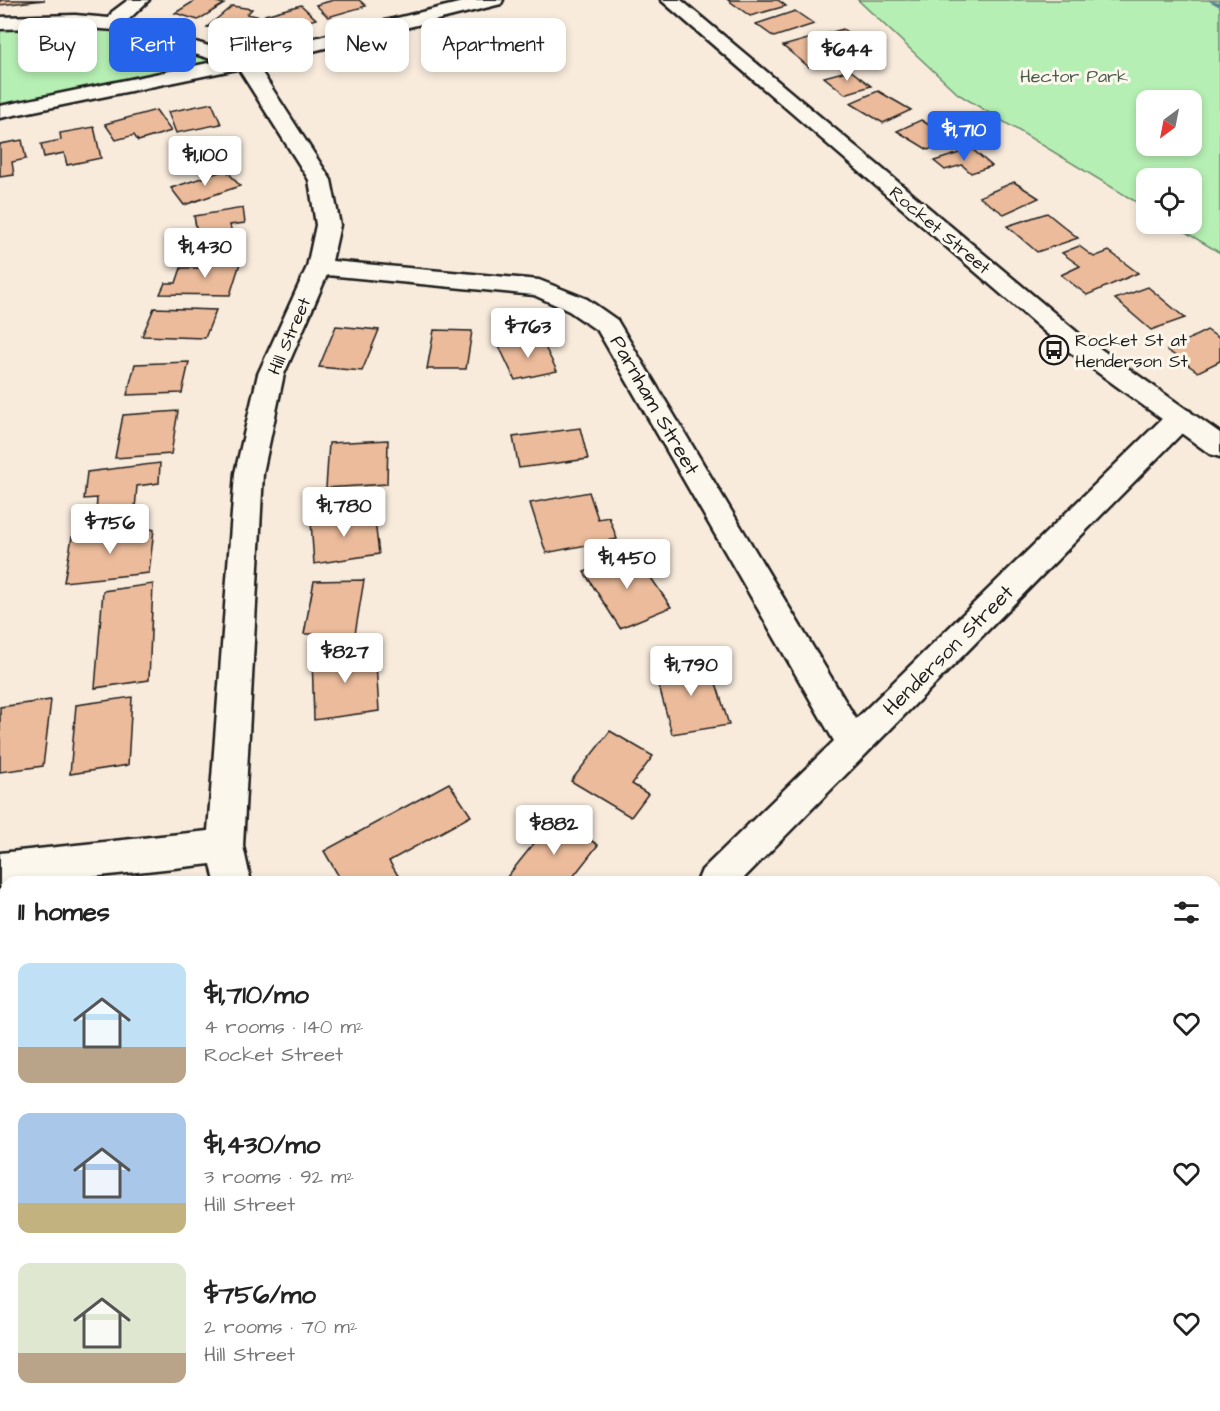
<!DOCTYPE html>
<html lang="en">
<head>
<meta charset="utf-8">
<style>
	body { margin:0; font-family:"Architects Daughter",sans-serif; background:#f2f2f2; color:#222; height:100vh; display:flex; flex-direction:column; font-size:22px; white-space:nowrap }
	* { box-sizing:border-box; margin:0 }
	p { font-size:20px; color:#767676 }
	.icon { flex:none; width:33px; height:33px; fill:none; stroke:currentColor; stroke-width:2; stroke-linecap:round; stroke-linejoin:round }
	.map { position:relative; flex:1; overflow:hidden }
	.details { position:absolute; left:0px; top:876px; width:1221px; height:536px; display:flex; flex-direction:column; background:#fff; border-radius:18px 18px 0 0; box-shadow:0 3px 9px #0003 }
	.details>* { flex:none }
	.hud { position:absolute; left:18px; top:18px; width:600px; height:54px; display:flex; gap:12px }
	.needle { width:39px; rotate:212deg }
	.tools { position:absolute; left:1136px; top:90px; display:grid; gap:12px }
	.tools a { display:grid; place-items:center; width:66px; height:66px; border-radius:12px; background:#fff; box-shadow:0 3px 9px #0003; font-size:30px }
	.price { position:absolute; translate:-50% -51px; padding:0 14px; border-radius:6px; background:#fff; color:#222; font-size:20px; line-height:39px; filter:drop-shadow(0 2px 3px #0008) }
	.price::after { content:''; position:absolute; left:50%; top:36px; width:18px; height:14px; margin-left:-9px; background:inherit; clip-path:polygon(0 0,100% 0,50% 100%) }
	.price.active { background:#2563eb; color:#fff }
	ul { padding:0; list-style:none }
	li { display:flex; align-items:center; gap:18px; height:150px; padding:0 18px }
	li span { display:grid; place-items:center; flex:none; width:168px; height:120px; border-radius:12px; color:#555 }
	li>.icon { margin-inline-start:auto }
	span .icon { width:72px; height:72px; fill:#fffc; stroke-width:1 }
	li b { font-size:26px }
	h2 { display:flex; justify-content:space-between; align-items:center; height:72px; padding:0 18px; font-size:26px }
	.pill { padding:0 21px; border-radius:12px; background:#fff; box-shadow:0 3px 9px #0003; font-size:21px; line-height:54px }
	.pill.active { background:#2563eb; color:#fff }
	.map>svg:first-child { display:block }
</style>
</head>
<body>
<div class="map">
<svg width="1220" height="1411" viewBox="0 0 1220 1411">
	<rect width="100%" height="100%" fill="#f8ebdc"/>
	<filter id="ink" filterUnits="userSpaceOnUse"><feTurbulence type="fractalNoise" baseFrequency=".0167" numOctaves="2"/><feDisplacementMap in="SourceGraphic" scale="12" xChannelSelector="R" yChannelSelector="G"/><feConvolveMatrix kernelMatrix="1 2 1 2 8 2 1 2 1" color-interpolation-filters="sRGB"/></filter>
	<g filter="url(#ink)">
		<g fill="#b5efb3" stroke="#688668" stroke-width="1.5" fill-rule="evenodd">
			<path d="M858 0H1220V253L1172 224H1191V178H1146V208L958 94ZM1146 100H1191V146H1146Z"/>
			<polygon points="0,23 117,24 239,63 0,110"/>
		</g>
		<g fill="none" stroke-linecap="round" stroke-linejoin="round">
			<polygon fill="#5f7f96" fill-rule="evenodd" points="1208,0 1220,2 1220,7 1209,1"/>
		</g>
		<g fill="#ebbb9b" stroke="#1c1c1c" stroke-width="1.5">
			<polygon points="0,0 45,0 0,5"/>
			<polygon points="196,0 210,0 224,4 198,20 175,13"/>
			<polygon points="334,0 359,0 366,6 328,17 316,5"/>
			<polygon points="728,0 778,0 786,6 750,16"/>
			<polygon points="301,5 316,19 280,30 265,15"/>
			<polygon points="232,6 252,9 247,14 261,17 241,34 207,27"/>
			<polygon points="795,11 814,24 774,37 756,24"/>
			<polygon points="843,29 870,50 809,67 783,46"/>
			<polygon points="850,70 871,86 845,94 824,77"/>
			<polygon points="878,91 911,110 883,123 850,103"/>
			<polygon points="212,103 221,124 176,133 168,112"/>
			<polygon points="156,110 171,131 138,141 134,135 116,140 105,124"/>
			<polygon points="921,120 952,139 928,150 897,131"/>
			<polygon points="94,127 101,158 67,165 64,153 44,157 41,144 61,140 60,133"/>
			<polygon points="22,140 26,159 12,162 14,175 0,177 0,144"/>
			<polygon points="972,149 992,166 971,173 962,165 945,170 934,161"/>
			<polygon points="226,170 240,186 184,205 171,188"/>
			<polygon points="1014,182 1039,198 1004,214 979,197"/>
			<polygon points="243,208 245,223 230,225 233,238 199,244 194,216"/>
			<polygon points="1047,213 1078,238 1037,252 1007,226"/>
			<polygon points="1079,246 1094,257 1109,251 1138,273 1087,295 1061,275 1080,266 1062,253"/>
			<polygon points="203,260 241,260 230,295 160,294 165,283 176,283 181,268 200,268"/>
			<polygon points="1148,287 1185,318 1151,330 1115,299"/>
			<polygon points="154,308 216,310 205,338 142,336"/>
			<polygon points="336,326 379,330 362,371 319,367"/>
			<polygon points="434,330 472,331 466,369 427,369"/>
			<polygon points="1207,330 1220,339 1220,361 1198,372 1167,350"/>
			<polygon points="540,337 557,371 515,380 499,346"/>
			<polygon points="189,362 182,393 127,395 135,364"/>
			<polygon points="178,411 171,454 115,458 123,415"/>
			<polygon points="580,428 588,459 519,468 513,437"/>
			<polygon points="388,440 387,484 326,488 329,443"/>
			<polygon points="160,463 159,483 137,486 135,509 96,514 97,498 84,499 87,472"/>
			<polygon points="589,492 598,519 609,517 617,539 546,553 530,503"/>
			<polygon points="374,513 379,554 314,564 311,522"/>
			<polygon points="154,529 149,573 64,582 72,537"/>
			<polygon points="634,553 671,607 620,628 584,572"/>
			<polygon points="364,580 355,634 304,634 314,581"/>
			<polygon points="153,584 149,680 95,688 103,591"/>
			<polygon points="375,647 379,711 314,720 312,656"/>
			<polygon points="709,660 729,725 672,734 654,668"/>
			<polygon points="132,697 128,765 70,774 76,705"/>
			<polygon points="51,700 43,766 0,772 0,707"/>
			<polygon points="610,731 653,756 632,784 648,794 631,817 571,781"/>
			<polygon points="449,783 471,816 389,861 402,882 342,882 324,851"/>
			<polygon points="555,817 598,845 569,882 503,882"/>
		</g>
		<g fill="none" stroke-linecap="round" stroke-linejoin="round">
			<g stroke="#1c1c1c" stroke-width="5">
				<g id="street">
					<polygon points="128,0 149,0 127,21 241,56 471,0 503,0 501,4 257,65 331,180 340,225 332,261 539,280 587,299 617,320 856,719 1170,411 1180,409 1190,411 1194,418 1190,425 740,882 697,882 702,870 834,741 598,331 569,311 534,295 327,275 284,374 263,473 243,846 251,882 215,882 211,864 44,882 6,882 6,886 0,887 0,853 208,831 235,473 258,374 307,267 316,225 309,180 240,71 237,69 0,118 0,106 218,61 115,30 75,27 0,29 0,17 75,15 109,18 112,12"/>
					<polygon points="576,1406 625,1406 628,1411 578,1411"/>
				</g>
			</g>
			<g stroke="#1c1c1c" stroke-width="5">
				<polygon id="secondary" points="661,0 681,0 1078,333 1220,433 1220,457 1210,454 1060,345"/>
			</g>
			<use href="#street" fill="#fbf7ec" fill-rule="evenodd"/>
			<use href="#secondary" fill="#fbf7ec" fill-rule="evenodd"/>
		</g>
	</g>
	<defs>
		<g id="bus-ring" transform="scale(1.5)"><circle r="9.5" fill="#fbf7ec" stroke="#1c1c1c" stroke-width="1.5"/><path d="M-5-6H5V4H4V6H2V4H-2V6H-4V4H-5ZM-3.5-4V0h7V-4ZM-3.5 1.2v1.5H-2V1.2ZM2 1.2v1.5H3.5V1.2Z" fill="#1c1c1c"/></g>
	</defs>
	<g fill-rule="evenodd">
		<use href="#bus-ring" x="1054" y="350"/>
	</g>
	<g text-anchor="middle" stroke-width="6" stroke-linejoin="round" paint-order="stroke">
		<g font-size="18" fill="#4a5b49" stroke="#fbf7ec">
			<text x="1074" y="82">Hector Park</text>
		</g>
		<g font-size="18" fill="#1c1c1c" stroke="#fbf7ec">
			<text transform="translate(940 230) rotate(40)" y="6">Rocket Street</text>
			<text transform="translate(289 336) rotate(-67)" y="6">Hill Street</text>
		</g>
		<g font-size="18" fill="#1c1c1c" stroke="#fbf7ec" text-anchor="start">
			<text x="1075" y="346">Rocket St at<tspan x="1075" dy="21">Henderson St</tspan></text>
		</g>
		<g font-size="21" fill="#1c1c1c" stroke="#fbf7ec">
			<text transform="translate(655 405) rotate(60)" y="7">Parnham Street</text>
			<text transform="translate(948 650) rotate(-45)" y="7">Henderson Street</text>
		</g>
	</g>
</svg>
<div class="tools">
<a><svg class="needle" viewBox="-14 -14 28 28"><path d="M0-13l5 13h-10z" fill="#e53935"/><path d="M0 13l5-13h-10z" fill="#767676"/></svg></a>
<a><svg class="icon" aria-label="locate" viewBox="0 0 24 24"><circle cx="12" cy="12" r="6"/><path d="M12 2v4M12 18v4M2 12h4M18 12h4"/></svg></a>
</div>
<b class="price" style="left:847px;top:82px">$644</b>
<b class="price active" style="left:964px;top:162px">$1,710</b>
<b class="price" style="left:205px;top:187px">$1,100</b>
<b class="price" style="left:205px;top:279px">$1,430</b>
<b class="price" style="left:528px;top:359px">$763</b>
<b class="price" style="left:344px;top:538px">$1,780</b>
<b class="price" style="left:110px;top:555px">$756</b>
<b class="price" style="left:627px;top:590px">$1,450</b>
<b class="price" style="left:345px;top:684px">$827</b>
<b class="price" style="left:691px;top:697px">$1,790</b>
<b class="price" style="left:554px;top:856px">$882</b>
<div class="hud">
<a class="pill">Buy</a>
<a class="pill active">Rent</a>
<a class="pill">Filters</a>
<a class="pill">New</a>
<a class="pill">Apartment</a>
</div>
<section class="details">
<h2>11 homes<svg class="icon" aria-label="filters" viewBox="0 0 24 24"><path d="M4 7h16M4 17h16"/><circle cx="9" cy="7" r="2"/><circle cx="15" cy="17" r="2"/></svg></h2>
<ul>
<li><span style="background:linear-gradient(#bfe0f5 70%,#b9a48a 0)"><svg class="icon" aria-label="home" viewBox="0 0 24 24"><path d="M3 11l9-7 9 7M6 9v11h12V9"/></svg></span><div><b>$1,710/mo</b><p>4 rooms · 140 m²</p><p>Rocket Street</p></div><svg class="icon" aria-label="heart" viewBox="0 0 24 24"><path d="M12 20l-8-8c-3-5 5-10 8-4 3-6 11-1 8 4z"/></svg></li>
<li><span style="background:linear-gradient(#a9c7e8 75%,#c2b280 0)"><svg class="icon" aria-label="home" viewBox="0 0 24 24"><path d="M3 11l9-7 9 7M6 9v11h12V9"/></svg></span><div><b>$1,430/mo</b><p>3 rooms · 92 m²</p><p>Hill Street</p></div><svg class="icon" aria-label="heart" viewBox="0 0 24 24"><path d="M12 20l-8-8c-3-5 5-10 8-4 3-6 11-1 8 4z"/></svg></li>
<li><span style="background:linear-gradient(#dfe7d0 75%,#b9a48a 0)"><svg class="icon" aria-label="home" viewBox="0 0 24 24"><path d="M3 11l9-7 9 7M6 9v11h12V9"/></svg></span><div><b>$756/mo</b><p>2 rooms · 70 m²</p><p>Hill Street</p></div><svg class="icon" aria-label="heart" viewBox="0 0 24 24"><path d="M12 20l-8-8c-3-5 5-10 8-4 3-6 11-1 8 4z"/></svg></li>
</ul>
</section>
</div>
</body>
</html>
